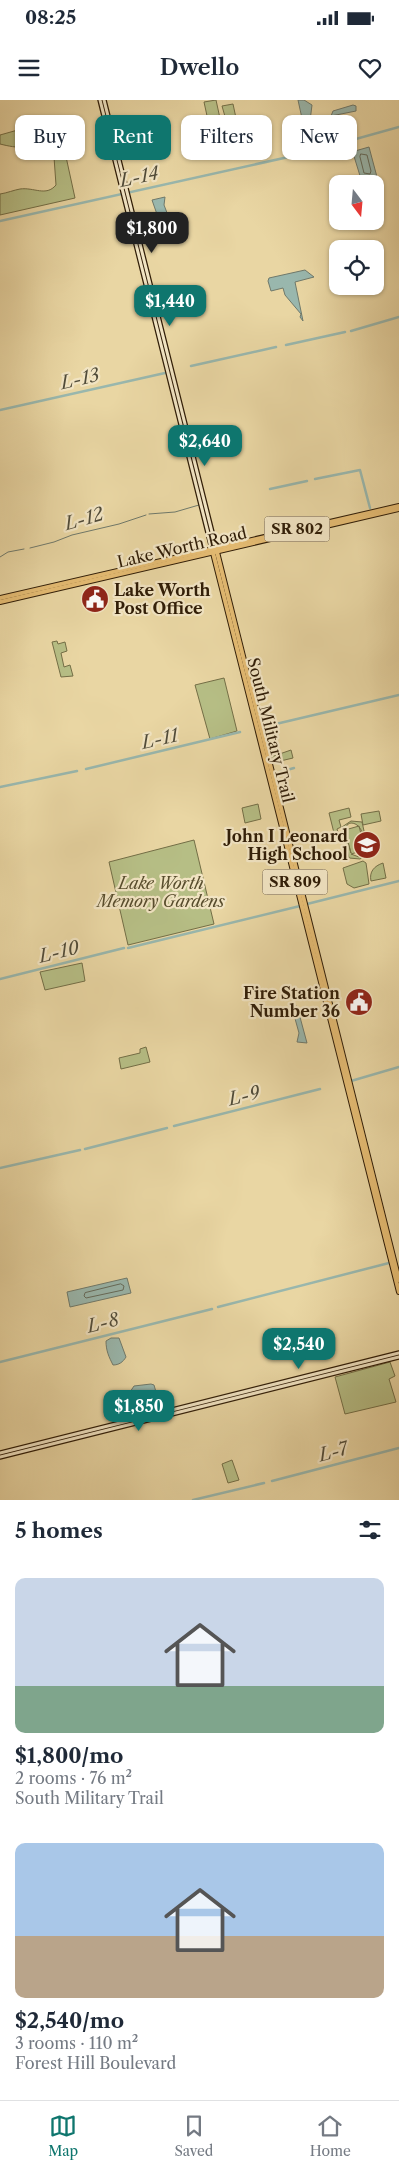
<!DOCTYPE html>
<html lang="en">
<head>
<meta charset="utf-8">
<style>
	body { margin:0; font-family:"Libre Caslon Text",serif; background:#f2f2f3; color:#1f2937; height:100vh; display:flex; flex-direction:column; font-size:19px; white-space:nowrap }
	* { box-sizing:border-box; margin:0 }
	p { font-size:16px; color:#747a83 }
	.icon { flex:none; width:28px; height:28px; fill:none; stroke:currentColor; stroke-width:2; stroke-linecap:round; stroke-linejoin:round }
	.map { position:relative; height:1400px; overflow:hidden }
	.details { display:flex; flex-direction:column; background:#fff; flex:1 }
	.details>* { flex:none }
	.hud { position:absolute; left:15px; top:15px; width:370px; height:45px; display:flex; gap:10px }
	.needle { width:32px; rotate:164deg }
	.buttons { position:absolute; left:329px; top:75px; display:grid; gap:10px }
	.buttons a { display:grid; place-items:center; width:55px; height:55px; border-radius:10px; background:#fff; box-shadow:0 1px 4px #0004; font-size:25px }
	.price { position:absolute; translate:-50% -42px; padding:0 11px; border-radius:10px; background:#0f766e; color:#fff; font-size:16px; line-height:32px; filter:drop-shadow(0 1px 2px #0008) }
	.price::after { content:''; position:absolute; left:50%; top:30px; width:15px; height:11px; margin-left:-8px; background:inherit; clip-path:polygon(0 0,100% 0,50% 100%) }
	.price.current { background:#222; color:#fff }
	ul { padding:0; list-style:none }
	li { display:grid; align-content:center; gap:10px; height:265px; padding:0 15px }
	li span { display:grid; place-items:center; height:155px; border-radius:10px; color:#555 }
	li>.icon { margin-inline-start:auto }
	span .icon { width:90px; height:90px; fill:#fffc; stroke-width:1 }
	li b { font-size:21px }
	h2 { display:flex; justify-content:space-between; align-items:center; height:60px; padding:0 15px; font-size:21px }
	.tag { padding:0 18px; border-radius:10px; background:#fff; box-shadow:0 1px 4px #0004; font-size:18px; line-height:45px }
	.tag.current { background:#0f766e; color:#fff }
	.status { display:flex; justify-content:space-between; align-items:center; height:35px; padding:0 25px; background:#fff; direction:ltr }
	.status svg { height:14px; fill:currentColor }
	header { display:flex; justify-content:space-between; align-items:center; height:65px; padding:0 15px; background:#fff; font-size:22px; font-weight:600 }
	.menu { display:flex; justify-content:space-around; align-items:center; height:70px; border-top:1px solid #e0e1e3; background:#fff; font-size:14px; color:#747a83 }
	.menu a { display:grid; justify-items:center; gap:2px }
	.menu .current { color:#0f766e }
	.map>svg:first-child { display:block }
</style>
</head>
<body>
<div class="status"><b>08:25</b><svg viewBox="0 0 49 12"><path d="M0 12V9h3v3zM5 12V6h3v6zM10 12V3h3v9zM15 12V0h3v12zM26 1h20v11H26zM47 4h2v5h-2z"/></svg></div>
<header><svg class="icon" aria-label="menu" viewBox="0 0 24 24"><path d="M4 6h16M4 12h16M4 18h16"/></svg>Dwello<svg class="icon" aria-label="heart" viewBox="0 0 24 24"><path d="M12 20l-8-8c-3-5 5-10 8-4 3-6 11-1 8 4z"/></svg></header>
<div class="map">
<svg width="399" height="1400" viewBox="0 0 399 1400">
	<rect width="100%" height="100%" fill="#e9d6a3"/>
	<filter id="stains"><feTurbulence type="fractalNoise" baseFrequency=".004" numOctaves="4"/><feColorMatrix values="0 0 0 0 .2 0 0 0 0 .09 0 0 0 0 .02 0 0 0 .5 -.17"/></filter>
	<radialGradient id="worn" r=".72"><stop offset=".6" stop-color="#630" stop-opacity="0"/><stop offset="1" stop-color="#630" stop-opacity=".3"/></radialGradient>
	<g fill="#b6be85" stroke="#736e46" fill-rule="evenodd">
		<polygon points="216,0 221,23 209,25 204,2"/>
		<polygon points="233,4 239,32 230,34 222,6"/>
		<path d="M53 16 57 17 58 20 75 98 0 115V94C7 93 14 90 20 89 34 87 46 97 56 85L54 57 46 42C38 41 34 46 26 47 17 48 8 46 0 44V35L32 26Z"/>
		<polygon points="57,541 58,544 65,542 67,551 61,553 64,567 70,565 73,576 61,577 52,542"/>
		<polygon points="224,578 237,631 210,639 195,585"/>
		<polygon points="291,650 293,658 272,663 271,657"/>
		<polygon points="258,704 261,719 245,723 242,708"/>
		<polygon points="349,708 351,717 339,720 341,727 337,729 339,736 335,737 329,713"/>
		<polygon points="379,711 381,721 363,725 361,714"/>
		<path d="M351 721 362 722 369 753 360 759 349 758 342 727ZM351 723C363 723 367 744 364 753L359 757 351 754 365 750 359 726 345 730 351 753 345 733C345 728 346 724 351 723Z"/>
		<polygon points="194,740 214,824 128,845 109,762"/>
		<polygon points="363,761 366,763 369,784 354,788 347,784 343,768"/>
		<path d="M383 763 386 778 371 781C369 772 374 766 383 763Z"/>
		<polygon points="82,863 85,881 45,890 40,872"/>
		<polygon points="146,947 150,962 121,969 119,958 140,953 140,949"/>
		<polygon points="390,1262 395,1276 389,1279 396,1302 345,1314 335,1277"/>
		<polygon points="232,1360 239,1380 228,1383 222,1364"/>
	</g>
	<g fill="#99b7ad" stroke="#6f796b">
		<polygon points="298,0 304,0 312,5 310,21 303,23"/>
		<polygon points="353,5 356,6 356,11 331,16 333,11"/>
		<polygon points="369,47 377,77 364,81 361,79 353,53 355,51"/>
		<polygon points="165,97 164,105 169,118 159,120 152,100"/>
		<polygon points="305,170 314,177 295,182 303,221 300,217 301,214 285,195 283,188 271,191 268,181 269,178"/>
		<polygon points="297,906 307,943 297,942 299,933 294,915 289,913 287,909"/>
		<polygon points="127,1178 131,1193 70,1207 67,1192"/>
		<path d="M111 1238H119L126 1257C123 1262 119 1265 113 1265 109 1257 106 1251 106 1241Z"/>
		<polygon points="151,1284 154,1285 156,1292 150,1305 141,1306 142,1303 139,1300 125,1301 125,1297 128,1295 134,1286"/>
	</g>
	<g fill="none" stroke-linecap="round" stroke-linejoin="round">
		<g stroke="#646a5a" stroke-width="1">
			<polygon points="361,54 367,55 371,71 370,74 364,73 360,57"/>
			<polygon points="121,1184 124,1186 123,1190 86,1198 84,1196 85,1193"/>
		</g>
		<g stroke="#6f796b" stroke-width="1">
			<polyline points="149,414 175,412 199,405"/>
			<polyline points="30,448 54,442 72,435 119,424 146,415"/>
			<polyline points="0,457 8,452 24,449"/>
		</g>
		<g stroke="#99b7ad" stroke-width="2.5">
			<polyline points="0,121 302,54 399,27"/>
			<polyline points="351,231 399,217"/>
			<polyline points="286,245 345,232"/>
			<polyline points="191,266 276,247"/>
			<polyline points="0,310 165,273"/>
			<polyline points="315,379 360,370 370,408"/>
			<polyline points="270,389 307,381"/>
			<polyline points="263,627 399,595"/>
			<polyline points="86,669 240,632"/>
			<polyline points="276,673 294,668"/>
			<polyline points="0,687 77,671"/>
			<polyline points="307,804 399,781"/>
			<polyline points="128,848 300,806"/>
			<polyline points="0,879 124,848"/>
			<polyline points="351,981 399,967"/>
			<polyline points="174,1026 320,989"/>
			<polyline points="85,1049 167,1028"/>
			<polyline points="0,1068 80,1050"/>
			<polyline points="218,1207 389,1163"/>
			<polyline points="0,1262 212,1209"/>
			<polyline points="272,1381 399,1348"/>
			<polyline points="193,1400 264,1383"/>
		</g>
		<g stroke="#301d07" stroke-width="5.5">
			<g id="secondary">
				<polyline points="100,0 212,449"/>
				<polyline points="104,0 216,448"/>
				<polyline points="0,1353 399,1253"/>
				<polyline points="0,1357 399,1257"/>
			</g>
		</g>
		<g stroke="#301d07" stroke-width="6">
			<g id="primary">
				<polyline points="216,448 399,1180"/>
				<polyline points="212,449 399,1192"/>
				<polyline points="0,498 399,406"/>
				<polyline points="0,502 399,409"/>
			</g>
		</g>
		<use href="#secondary" stroke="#f1e4c3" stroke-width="3"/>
		<use href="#primary" stroke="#e4bb72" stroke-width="4"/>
	</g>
	<defs>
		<g id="civic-disc" transform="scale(1.4375)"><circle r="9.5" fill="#8f2418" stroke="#f1e4c3"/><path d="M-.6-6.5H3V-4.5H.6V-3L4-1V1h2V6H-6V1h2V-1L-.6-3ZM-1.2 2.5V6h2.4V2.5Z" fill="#fff"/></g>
		<g id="school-disc" transform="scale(1.4375)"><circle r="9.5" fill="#8f2418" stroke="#f1e4c3"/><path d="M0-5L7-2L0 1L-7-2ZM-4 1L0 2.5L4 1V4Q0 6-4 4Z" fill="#fff"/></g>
	</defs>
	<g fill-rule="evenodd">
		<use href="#civic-disc" x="95" y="499"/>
		<use href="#school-disc" x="367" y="745"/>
		<use href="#civic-disc" x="359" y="902"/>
	</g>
	<g text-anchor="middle" stroke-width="4.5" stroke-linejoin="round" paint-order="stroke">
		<g fill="#f1e4c3" stroke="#6a593f" stroke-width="1">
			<rect x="264.5" y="416.5" width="65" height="25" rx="4"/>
			<rect x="262.5" y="769.5" width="65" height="25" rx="4"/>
		</g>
		<g font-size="15" font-weight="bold" fill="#301d07">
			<text x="297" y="434">SR 802</text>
			<text x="295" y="787">SR 809</text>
		</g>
		<g font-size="16" fill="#301d07" stroke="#f1e4c3">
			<text transform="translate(182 447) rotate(-13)" y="6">Lake Worth Road</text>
			<text transform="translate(271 630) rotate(76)" y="6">South Military Trail</text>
		</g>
		<g font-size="16" font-weight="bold" fill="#301d07" stroke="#f1e4c3" text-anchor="end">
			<text x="114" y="496" text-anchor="start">Lake Worth<tspan x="114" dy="18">Post Office</tspan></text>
			<text x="348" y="742">John I Leonard<tspan x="348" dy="18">High School</tspan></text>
			<text x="340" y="899">Fire Station<tspan x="340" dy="18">Number 36</tspan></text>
		</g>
		<g font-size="16" font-style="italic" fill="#584d2d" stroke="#f1e4c3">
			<text x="161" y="789">Lake Worth<tspan x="161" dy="18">Memory Gardens</tspan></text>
		</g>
		<g font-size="18" font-style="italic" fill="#504b39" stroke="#f1e4c3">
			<text transform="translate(139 77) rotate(-12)" y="6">L-14</text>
			<text transform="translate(80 279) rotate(-13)" y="6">L-13</text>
			<text transform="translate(84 419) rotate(-16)" y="6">L-12</text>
			<text transform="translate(160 639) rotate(-13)" y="6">L-11</text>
			<text transform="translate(59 852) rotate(-14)" y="6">L-10</text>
			<text transform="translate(244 996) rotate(-14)" y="6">L-9</text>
			<text transform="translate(103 1223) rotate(-14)" y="6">L-8</text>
			<text transform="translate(333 1352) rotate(-15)" y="6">L-7</text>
		</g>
	</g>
	<rect width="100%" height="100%" filter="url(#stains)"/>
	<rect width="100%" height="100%" fill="url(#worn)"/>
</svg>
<div class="buttons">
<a><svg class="needle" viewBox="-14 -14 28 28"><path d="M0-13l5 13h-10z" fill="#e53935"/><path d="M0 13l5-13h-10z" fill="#747a83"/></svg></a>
<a><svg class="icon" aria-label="locate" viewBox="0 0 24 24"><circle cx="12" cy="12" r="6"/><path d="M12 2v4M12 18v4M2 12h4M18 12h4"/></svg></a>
</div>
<b class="price current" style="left:152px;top:154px">$1,800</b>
<b class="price" style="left:170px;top:227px">$1,440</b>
<b class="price" style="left:205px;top:367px">$2,640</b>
<b class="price" style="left:299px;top:1270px">$2,540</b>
<b class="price" style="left:139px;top:1332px">$1,850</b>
<div class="hud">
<a class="tag">Buy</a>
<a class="tag current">Rent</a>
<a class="tag">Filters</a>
<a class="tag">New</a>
</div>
</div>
<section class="details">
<h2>5 homes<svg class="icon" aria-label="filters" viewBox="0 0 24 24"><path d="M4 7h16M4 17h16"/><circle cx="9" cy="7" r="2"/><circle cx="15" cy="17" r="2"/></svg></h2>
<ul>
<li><span style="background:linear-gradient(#c9d6e8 70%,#7fa58c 0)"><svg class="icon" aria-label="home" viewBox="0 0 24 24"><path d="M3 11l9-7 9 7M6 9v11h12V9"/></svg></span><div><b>$1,800/mo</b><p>2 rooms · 76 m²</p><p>South Military Trail</p></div></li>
<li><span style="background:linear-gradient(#a9c7e8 60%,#b9a48a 0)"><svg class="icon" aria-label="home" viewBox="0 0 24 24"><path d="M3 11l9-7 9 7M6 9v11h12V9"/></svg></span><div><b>$2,540/mo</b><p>3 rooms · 110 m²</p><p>Forest Hill Boulevard</p></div></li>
</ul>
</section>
<nav class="menu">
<a class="current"><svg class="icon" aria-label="map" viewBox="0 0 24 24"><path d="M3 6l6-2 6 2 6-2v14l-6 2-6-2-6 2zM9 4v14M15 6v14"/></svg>Map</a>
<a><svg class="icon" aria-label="saved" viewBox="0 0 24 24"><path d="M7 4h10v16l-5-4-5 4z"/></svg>Saved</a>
<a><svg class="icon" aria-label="home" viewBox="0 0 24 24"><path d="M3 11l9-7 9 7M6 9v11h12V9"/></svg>Home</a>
</nav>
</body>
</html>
